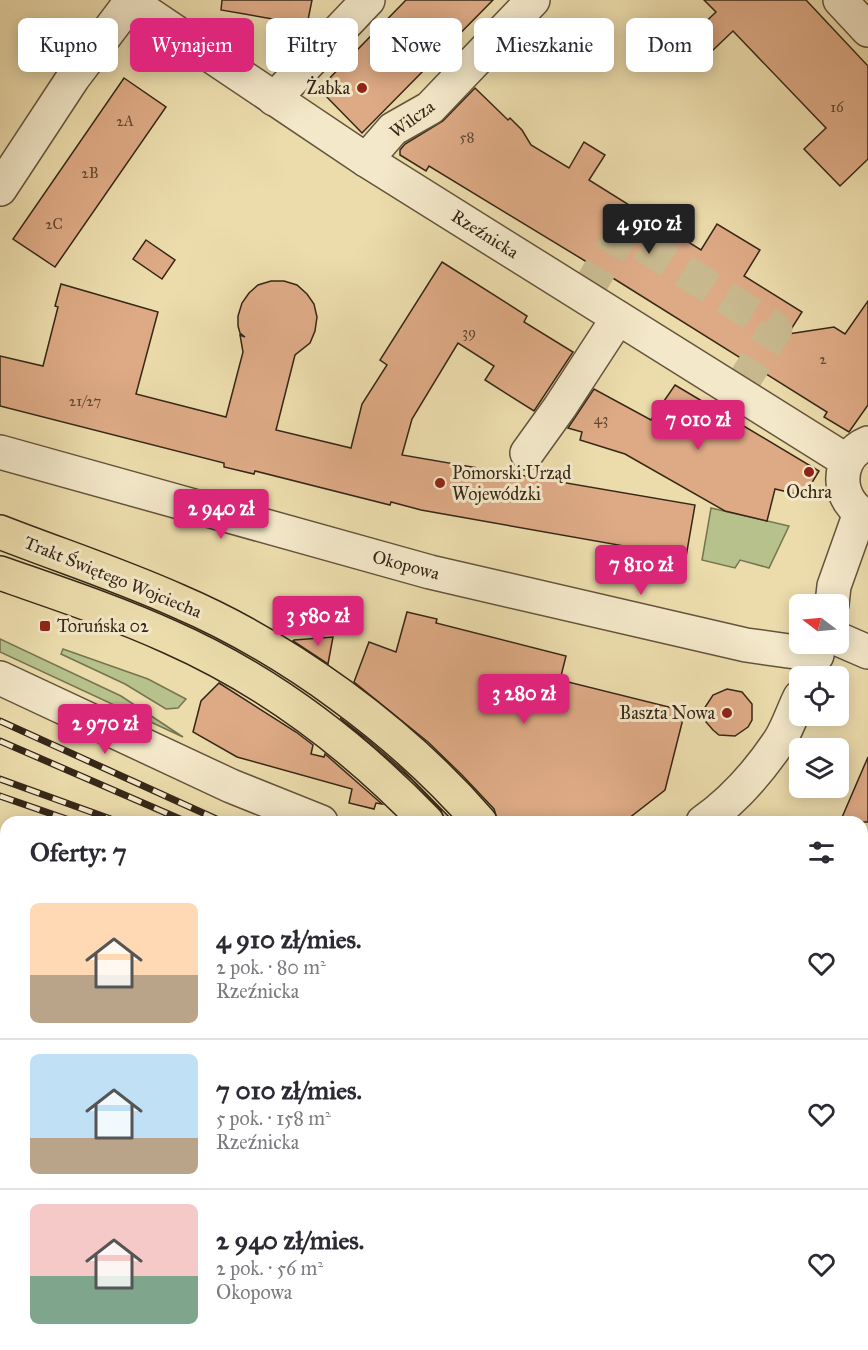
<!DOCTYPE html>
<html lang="pl">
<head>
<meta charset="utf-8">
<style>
	body { margin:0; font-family:"IM FELL Great Primer",serif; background:#f2f2f3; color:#2b2b33; height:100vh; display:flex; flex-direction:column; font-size:22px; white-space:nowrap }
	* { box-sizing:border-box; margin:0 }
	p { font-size:20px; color:#7c7c81 }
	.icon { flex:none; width:33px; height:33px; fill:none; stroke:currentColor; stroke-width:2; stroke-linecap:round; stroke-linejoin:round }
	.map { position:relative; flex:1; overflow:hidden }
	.side { position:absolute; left:0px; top:816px; width:868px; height:534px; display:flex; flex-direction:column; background:#fff; border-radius:18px 18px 0 0; box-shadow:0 3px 15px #0003 }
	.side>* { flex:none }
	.banner { position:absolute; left:18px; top:18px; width:832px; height:54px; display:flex; gap:12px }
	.needle { width:39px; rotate:286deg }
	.buttons { position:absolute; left:789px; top:594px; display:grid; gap:12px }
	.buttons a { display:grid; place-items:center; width:60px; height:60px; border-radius:9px; background:#fff; box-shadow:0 3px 15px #0003; font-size:30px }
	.price { position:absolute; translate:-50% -51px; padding:0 14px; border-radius:6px; background:#db2777; color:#fff; font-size:20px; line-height:39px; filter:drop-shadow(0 2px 3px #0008) }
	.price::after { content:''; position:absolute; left:50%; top:36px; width:18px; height:14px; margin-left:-9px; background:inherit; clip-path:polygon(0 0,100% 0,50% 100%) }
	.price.selected { background:#222; color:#fff }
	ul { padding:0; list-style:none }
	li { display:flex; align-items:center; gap:18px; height:150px; padding:0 30px }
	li+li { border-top:2px solid #e1e1e2 }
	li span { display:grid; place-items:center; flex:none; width:168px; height:120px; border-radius:9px; color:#555 }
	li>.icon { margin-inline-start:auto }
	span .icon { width:72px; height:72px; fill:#fffc; stroke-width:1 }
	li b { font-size:26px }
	h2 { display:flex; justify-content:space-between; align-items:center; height:72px; padding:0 30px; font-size:26px }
	.pill { padding:0 21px; border-radius:9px; background:#fff; box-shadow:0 3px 15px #0003; font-size:21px; line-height:54px }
	.pill.selected { background:#db2777; color:#fff }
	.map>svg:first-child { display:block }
</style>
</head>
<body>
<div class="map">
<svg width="868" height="1350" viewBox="0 0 868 1350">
	<rect width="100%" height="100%" fill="#ecdcac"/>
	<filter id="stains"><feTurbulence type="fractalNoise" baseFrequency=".00333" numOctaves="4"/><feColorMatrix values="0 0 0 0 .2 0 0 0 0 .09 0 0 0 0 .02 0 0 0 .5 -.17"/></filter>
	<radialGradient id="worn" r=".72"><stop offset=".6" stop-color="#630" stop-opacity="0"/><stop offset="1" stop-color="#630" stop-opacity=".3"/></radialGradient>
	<g fill="#b6c18b" stroke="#767451" stroke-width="1.5">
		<polygon points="711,508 789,526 769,568 740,560 735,568 702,560"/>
		<polygon points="0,639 121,696 183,737 0,652"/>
		<polygon points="63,649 148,679 186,699 178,708 166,709 125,684 61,654"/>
		<polygon points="0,1148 6,1151 6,1340 0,1340"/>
		<polygon points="61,1344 212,1344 215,1350 78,1350"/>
	</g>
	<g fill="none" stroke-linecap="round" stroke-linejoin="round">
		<g stroke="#99bcaa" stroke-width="27">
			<polyline points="0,958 6,961"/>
			<polyline points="678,1344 684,1350"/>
		</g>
	</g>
	<g fill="#ddaa85" stroke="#362717" stroke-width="1.5">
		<polygon points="222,0 312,0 307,25 221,10"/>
		<polygon points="406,0 493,0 362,133 319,89"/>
		<polygon points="704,0 806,0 868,66 868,159 840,186 804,149 826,128 733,31 712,51 694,33 716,12"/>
		<polygon points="124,78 166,107 55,267 13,239"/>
		<polygon points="475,88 508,120 510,118 522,130 531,145 569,168 584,142 605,155 589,180 701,250 717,224 760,250 744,276 802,312 788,334 834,327 845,334 868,301 868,405 849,432 824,417 827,412 600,270 429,166 426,171 400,155 400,150 405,144 443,121"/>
		<polygon points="146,240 175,260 162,279 133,259"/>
		<polygon points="442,262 527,316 524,322 573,352 534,411 485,380 494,366 458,343 412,419 402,455 695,505 686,557 421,510 391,502 390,505 255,471 254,474 224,467 224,463 0,406 0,356 43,366 58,307 55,306 61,284 158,312 136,394 226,417 243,352 240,335 245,337 240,333 238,326 238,316 242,303 249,293 258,285 271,281 284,281 297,285 307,294 314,304 317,317 315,331 310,343 295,355 276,430 351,448 362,404 387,365 380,360"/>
		<polygon points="675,385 819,471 804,496 775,489 767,521 725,511 625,454 580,440 582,432 568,428 594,389 651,420"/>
		<polygon points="407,612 437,619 436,623 566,656 560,680 685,711 665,790 624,822 498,822 494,809 462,775 428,742 354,682 369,642 396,652"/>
		<polygon points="333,637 328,664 293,641 294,640"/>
		<polygon points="219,683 296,732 313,745 311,754 324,757 325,754 382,804 376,803 374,809 349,803 352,789 237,757 193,732 201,701"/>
		<polygon points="727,689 742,692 752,704 752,720 748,727 735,736 719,735 713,730 700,715 713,695"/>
		<polygon points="340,718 367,739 403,770 454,822 445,820 440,809 412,780"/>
		<polygon points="868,757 868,822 840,822"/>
	</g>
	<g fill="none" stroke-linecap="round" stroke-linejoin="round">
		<polyline stroke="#c8b88e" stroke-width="33" stroke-dasharray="33 16" stroke-linecap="butt" points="584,296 622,232 776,329 737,392"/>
		<g stroke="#64543c" stroke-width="36">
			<g id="minor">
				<polyline points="128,0 366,160 847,461"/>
				<polyline points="840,0 868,30"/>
				<polyline points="274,99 368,0"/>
				<polyline points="366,160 393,129 430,108 533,0"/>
				<polyline points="0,189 73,78 132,0"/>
				<path d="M868 443C834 457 835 502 868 517"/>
				<polyline points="0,452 430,572 746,645 817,655"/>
				<polyline points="527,453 560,407 618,318"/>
				<polyline points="832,604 834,586 860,513"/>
				<polyline points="838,639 868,652"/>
				<polyline points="0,678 231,786 321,822"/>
				<path d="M703 822C733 801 760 770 780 740 788 727 793 711 800 697"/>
				<polyline points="0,1082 6,1083"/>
				<polyline points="862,1087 868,1089"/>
				<polyline points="277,1344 279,1350"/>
				<polyline points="494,1344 502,1350"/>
			</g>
		</g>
		<g stroke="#362717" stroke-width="36">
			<g id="major">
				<path d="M0 532C59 555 120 575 178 601 288 648 402 732 480 822"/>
				<path d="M0 573C57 593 115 612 170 637 267 680 354 746 427 822"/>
				<polyline points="862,1323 868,1329"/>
				<polyline points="827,1344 831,1350"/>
			</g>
		</g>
		<use href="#minor" stroke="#f3e8c9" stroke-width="33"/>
		<use href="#major" stroke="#ecdcac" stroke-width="33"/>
		<g stroke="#362717" stroke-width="7">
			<g id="rail">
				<polyline points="0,721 223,822"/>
				<polyline points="0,741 187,822"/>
				<polyline points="0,779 119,822"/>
				<polyline points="0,796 75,822"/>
				<polyline points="862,1145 868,1149"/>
				<polyline points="862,1172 868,1176"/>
				<polyline points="862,1192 868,1195"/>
			</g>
		</g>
		<use href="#rail" stroke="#f3e8c9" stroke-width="4.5" stroke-dasharray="14" stroke-linecap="butt"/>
	</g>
	<g fill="#8f2418" stroke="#f3e8c9" stroke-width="2">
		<circle cx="362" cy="88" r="6"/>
		<circle cx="809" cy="472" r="6"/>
		<circle cx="440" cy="483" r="6"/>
		<rect x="39" y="620" width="12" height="12" rx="3"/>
		<circle cx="727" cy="713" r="6"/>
	</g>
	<g text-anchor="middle" stroke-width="6" stroke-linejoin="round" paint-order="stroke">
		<g font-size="15" fill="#604832">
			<text x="837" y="112">16</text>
			<text x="125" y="126">2A</text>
			<text x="467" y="142">58</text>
			<text x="90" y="178">2B</text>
			<text x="54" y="229">2C</text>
			<text x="469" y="337">39</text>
			<text x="823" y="364">2</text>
			<text x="85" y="406">21/27</text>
			<text x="601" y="424">43</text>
		</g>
		<g font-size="18" fill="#362717" stroke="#f3e8c9" text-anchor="end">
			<text x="350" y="94">Żabka</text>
			<text x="452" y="479" text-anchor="start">Pomorski Urząd<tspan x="452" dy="21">Wojewódzki</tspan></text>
			<text x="809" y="498" text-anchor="middle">Ochra</text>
			<text x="57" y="632" text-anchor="start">Toruńska 02</text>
			<text x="715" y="719">Baszta Nowa</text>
		</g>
		<g font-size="18" fill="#362717" stroke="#f3e8c9">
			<text transform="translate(412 119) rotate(-36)" y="6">Wilcza</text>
			<text transform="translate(485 234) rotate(32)" y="6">Rzeźnicka</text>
			<text transform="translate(406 565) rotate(15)" y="6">Okopowa</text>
			<text transform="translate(113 577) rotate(22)" y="6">Trakt Świętego Wojciecha</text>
		</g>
	</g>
	<rect width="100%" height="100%" filter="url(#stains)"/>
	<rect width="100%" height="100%" fill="url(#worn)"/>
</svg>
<div class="buttons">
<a><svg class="needle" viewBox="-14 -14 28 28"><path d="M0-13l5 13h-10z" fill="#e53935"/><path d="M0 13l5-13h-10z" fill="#7c7c81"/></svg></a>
<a><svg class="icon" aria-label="locate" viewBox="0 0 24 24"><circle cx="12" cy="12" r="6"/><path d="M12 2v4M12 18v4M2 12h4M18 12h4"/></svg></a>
<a><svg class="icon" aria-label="layers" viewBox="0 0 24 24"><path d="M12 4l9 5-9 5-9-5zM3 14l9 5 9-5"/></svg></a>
</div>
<b class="price selected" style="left:649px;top:255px">4 910 zł</b>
<b class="price" style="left:698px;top:451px">7 010 zł</b>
<b class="price" style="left:221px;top:540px">2 940 zł</b>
<b class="price" style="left:641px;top:596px">7 810 zł</b>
<b class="price" style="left:318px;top:647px">3 580 zł</b>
<b class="price" style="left:524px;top:725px">3 280 zł</b>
<b class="price" style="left:105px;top:755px">2 970 zł</b>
<div class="banner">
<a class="pill">Kupno</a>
<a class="pill selected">Wynajem</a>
<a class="pill">Filtry</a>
<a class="pill">Nowe</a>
<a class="pill">Mieszkanie</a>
<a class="pill">Dom</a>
</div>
<section class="side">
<h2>Oferty: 7<svg class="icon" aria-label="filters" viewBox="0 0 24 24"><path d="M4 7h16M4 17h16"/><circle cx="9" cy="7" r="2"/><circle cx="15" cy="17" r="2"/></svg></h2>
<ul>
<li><span style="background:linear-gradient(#ffd9b3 60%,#b9a48a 0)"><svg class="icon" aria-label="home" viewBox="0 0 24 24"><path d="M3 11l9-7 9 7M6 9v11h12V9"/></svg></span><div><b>4 910 zł/mies.</b><p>2 pok. · 80 m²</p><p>Rzeźnicka</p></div><svg class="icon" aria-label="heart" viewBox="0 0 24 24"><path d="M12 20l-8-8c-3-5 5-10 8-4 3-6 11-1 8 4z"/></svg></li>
<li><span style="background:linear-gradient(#bfe0f5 70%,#b9a48a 0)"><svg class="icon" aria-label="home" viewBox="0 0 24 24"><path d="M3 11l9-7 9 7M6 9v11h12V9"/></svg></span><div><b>7 010 zł/mies.</b><p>5 pok. · 158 m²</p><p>Rzeźnicka</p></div><svg class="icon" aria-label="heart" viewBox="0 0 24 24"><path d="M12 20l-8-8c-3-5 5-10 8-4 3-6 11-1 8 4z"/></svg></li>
<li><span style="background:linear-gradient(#f6c9c9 60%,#7fa58c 0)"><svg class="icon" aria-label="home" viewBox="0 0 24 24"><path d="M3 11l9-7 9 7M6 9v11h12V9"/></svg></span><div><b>2 940 zł/mies.</b><p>2 pok. · 56 m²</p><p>Okopowa</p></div><svg class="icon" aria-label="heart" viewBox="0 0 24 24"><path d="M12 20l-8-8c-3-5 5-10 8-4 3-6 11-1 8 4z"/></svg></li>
</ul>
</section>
</div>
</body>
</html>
